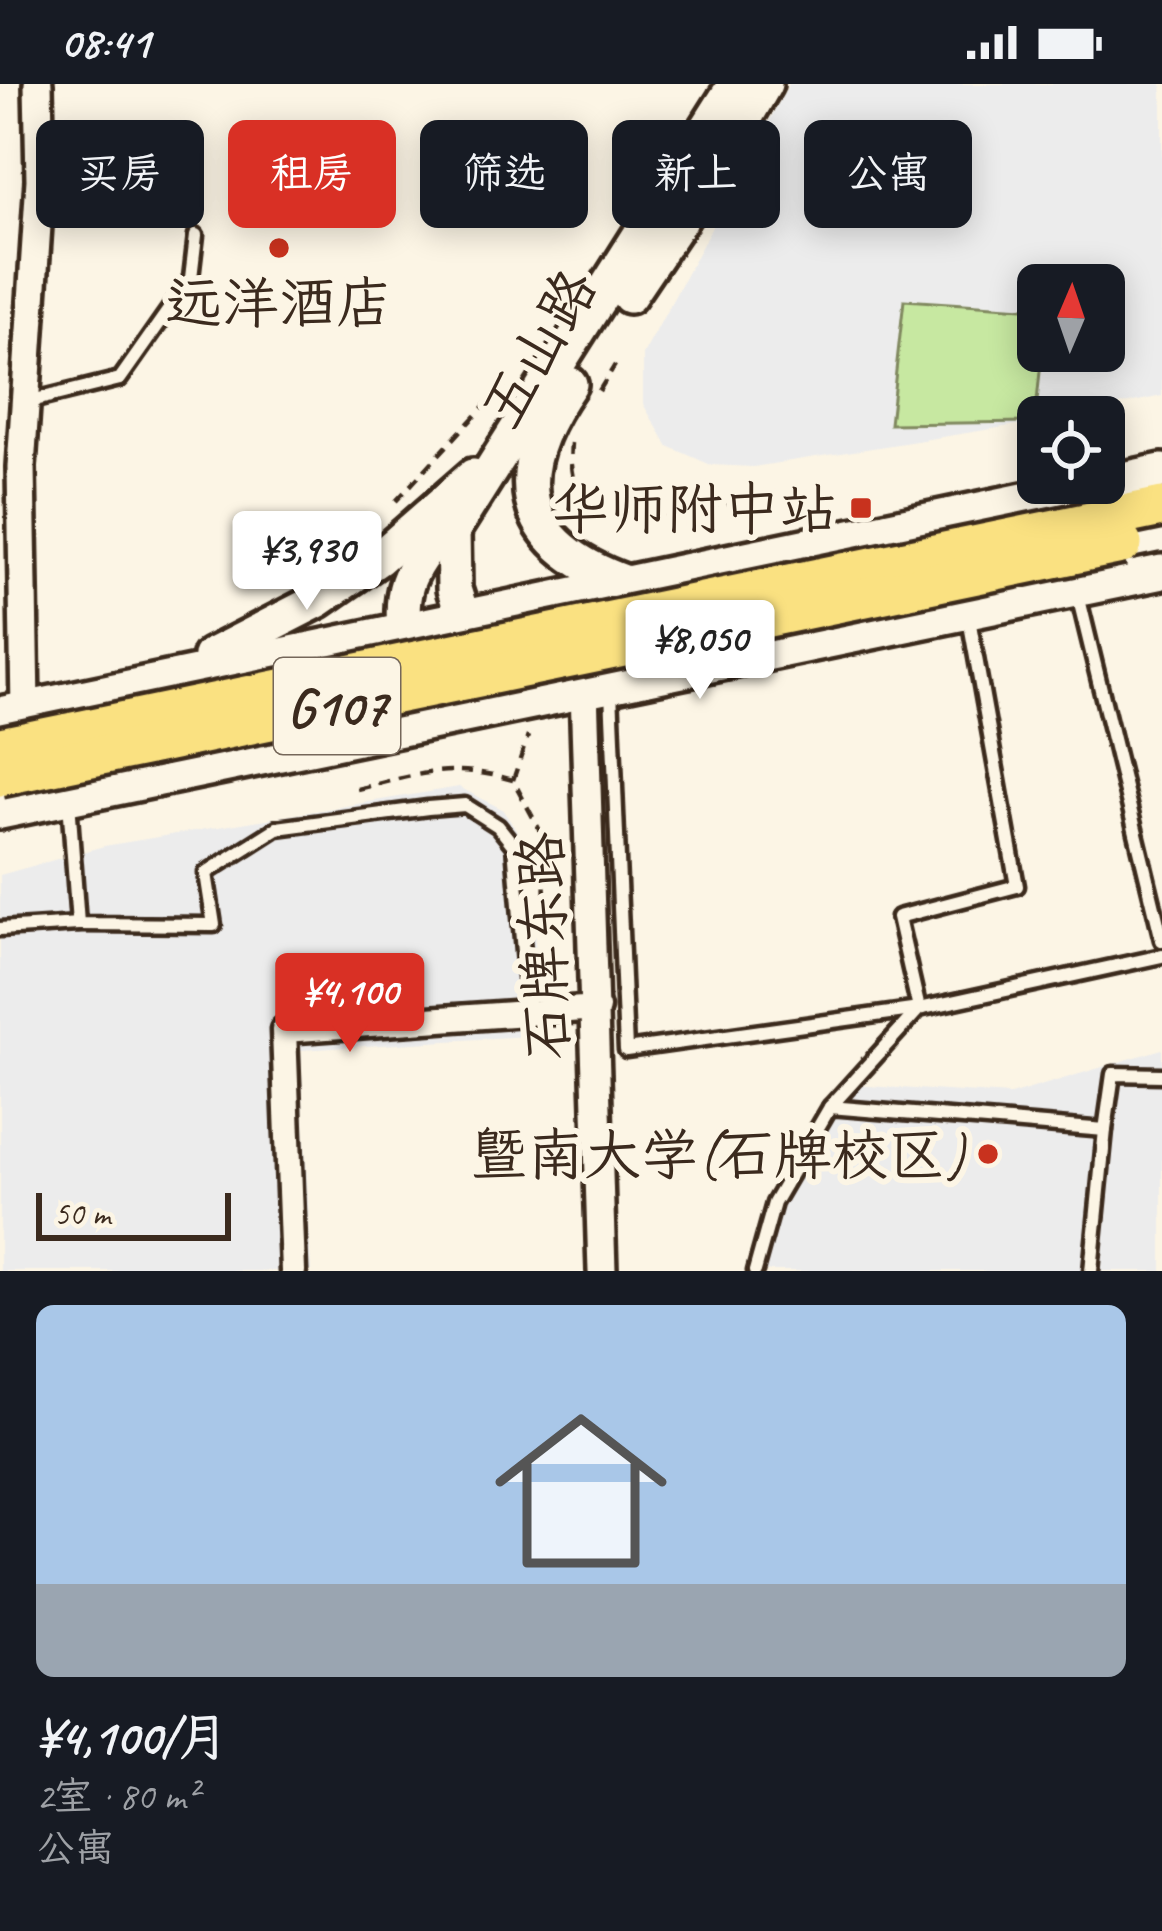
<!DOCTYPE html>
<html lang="zh">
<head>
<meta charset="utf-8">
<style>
	body { margin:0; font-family:Caveat,"LXGW WenKai TC",sans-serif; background:#20242c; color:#f1f3f6; height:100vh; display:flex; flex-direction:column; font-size:45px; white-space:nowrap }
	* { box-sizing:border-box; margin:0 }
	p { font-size:39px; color:#9ea1a6 }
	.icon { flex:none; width:66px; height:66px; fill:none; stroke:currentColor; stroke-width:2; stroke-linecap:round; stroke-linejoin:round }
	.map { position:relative; height:1187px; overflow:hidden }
	.sheet { display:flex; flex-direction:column; background:#171b24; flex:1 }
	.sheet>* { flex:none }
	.hud { position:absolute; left:36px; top:36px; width:1092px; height:108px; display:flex; gap:24px }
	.needle { width:78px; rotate:2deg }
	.buttons { position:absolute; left:1017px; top:180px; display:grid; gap:24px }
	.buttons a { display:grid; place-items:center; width:108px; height:108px; border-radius:18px; background:#171b24; box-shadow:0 6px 30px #0003; font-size:60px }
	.scale { position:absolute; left:36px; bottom:30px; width:195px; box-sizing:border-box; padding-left:12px; border:6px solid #3b2a1e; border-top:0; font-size:33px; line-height:42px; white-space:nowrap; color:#3b2a1e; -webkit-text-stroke:9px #fcf5e5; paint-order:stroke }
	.price { position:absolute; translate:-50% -102px; padding:0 27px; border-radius:12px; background:#fff; color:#222; font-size:39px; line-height:78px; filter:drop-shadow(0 3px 6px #0008) }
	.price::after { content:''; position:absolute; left:50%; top:72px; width:36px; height:27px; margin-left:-18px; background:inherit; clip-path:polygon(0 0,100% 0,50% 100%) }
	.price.active { background:#d93025; color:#fff }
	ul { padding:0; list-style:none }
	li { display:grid; align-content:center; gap:24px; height:636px; padding:0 36px }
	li+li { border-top:3px solid #363941 }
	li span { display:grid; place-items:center; height:372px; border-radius:18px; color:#555 }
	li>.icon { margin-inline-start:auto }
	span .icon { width:216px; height:216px; fill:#fffc; stroke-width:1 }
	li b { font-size:51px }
	.pill { padding:0 42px; border-radius:18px; background:#171b24; box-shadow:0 6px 30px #0003; font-size:42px; line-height:108px }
	.pill.active { background:#d93025; color:#fff }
	.status { display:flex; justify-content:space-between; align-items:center; height:84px; padding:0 60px; background:#171b24; direction:ltr }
	.status svg { height:33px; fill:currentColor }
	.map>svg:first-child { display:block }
</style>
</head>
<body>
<div class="status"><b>08:41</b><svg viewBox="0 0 49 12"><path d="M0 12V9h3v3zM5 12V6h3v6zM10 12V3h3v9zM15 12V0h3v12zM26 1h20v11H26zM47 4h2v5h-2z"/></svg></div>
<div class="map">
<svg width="1162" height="1187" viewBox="0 0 1162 1187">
	<rect width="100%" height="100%" fill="#fcf5e5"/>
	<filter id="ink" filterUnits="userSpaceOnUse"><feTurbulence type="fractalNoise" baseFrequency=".00833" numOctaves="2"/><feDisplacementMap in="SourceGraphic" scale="24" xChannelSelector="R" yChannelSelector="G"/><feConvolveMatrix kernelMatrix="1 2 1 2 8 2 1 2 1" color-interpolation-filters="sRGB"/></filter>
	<g filter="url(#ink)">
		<g fill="#ececec" fill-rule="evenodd">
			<path d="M789 0H1162V312L1062 333H1038L1035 338 753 383 711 381 668 362 643 320V271ZM1038 201H1104V267H1038Z"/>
			<polygon points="459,703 502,725 524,757 545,951 301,966 311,1187 0,1187 0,791 104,762"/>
			<polygon points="1162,965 1162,1187 760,1187 780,1129 852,1001 1010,1011"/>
		</g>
		<polygon fill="#c7e8a1" stroke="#818960" stroke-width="3" points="904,216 1038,225 1038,267 1042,267 1035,338 890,340"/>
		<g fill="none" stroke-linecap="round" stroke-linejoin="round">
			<g stroke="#3b2a1e" stroke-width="21">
				<g id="service">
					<polyline points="27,318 120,295 191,194 196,151"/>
					<polyline points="1077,507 1162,856"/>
					<polyline points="611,607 626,966 919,925 898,833 1017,802 968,529"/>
					<polyline points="69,717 78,840 214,841 206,789 277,744 428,724 465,721 498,742 514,762 528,927"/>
					<polyline points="0,845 78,840"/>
					<polyline points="830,1023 919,925 1162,872"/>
					<polyline points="755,1187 774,1119 830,1023 1105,1046 1113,990 1162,991"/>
					<polyline points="1091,1187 1105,1046"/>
				</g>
			</g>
			<g stroke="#3b2a1e" stroke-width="33">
				<polyline id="minor" points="293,1187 284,946 597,924"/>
			</g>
			<g stroke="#3b2a1e" stroke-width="36">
				<g id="tertiary">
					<polyline points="584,605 602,1187"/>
					<polyline points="25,624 21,383 40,96 38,0"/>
				</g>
			</g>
			<g stroke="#3b2a1e" stroke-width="42">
				<g id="secondary">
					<polyline points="629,212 726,68 765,0"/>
					<path d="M570 300C508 389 514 458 624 498"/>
					<polyline points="469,552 454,505 453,446 735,0"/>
					<path d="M407 566C394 496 413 484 453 431"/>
					<polyline points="210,572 319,516 378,475 473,392"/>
					<polyline points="0,630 1162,387"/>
					<polyline points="0,728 1162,488"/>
				</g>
			</g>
			<g stroke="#3b2a1e" stroke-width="48">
				<polyline id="trunk" points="1114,433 1162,423"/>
			</g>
			<g stroke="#3b2a1e" stroke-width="4.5" stroke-dasharray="12 9" stroke-linecap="butt">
				<polyline points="599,307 615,281"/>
				<path d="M571 359C562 470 676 434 743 416"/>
				<polyline points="396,417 510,294"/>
				<polyline points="513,696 528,652"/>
				<path d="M357 705C420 690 449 678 513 696L544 754 545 833"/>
			</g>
			<use href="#service" stroke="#fcf5e5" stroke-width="12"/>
			<use href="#minor" stroke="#fcf5e5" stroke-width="24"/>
			<use href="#tertiary" stroke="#fcf5e5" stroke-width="27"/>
			<use href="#secondary" stroke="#fcf5e5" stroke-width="33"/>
			<use href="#trunk" stroke="#fae181" stroke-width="39"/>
			<g stroke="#3b2a1e" stroke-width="48" stroke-linecap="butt">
				<g id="trunk-bridge">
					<polyline points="0,663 1114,433"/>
					<polyline points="0,692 1122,460"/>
				</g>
			</g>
			<use href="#trunk-bridge" stroke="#fae181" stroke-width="39"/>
		</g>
	</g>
	<g fill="#c8321e" stroke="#fcf5e5" stroke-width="4.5">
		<circle cx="279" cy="164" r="12"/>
		<rect x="849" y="412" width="24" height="24" rx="6"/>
		<circle cx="988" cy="1070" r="12"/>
	</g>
	<g text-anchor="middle" stroke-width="12" stroke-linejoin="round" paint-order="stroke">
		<rect fill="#fcf5e5" stroke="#75675a" stroke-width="3" x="274" y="574" width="126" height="96" rx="9"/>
		<g font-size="54" font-weight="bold" fill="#3b2a1e">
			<text x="337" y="641">G107</text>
		</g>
		<g font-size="57" fill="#3b2a1e" stroke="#fcf5e5" text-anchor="end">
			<text x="279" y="238" text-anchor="middle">远洋酒店</text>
			<text x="837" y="444">华师附中站</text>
			<text x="964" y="1090">暨南大学(石牌校区)</text>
		</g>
		<g font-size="57" fill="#3b2a1e" stroke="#fcf5e5">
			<text transform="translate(538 264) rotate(-60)" y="20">五山路</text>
			<text transform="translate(543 862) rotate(-92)" y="20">石牌东路</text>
		</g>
	</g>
</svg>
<div class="buttons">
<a><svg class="needle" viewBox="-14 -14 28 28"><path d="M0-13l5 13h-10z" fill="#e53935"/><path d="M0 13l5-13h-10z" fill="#9ea1a6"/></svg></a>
<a><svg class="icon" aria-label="locate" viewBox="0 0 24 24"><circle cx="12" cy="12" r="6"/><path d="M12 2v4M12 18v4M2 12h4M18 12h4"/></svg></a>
</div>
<div class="scale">50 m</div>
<b class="price" style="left:307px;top:529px">¥3,930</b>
<b class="price" style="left:700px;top:618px">¥8,050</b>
<b class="price active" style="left:350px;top:971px">¥4,100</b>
<div class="hud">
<a class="pill">买房</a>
<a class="pill active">租房</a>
<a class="pill">筛选</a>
<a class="pill">新上</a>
<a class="pill">公寓</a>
</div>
</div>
<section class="sheet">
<ul>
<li><span style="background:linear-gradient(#a9c7e8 75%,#9aa5b1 0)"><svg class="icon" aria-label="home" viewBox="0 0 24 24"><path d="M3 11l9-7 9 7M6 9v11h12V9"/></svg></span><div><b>¥4,100/月</b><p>2室 · 80 m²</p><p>公寓</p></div></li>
</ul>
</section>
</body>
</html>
